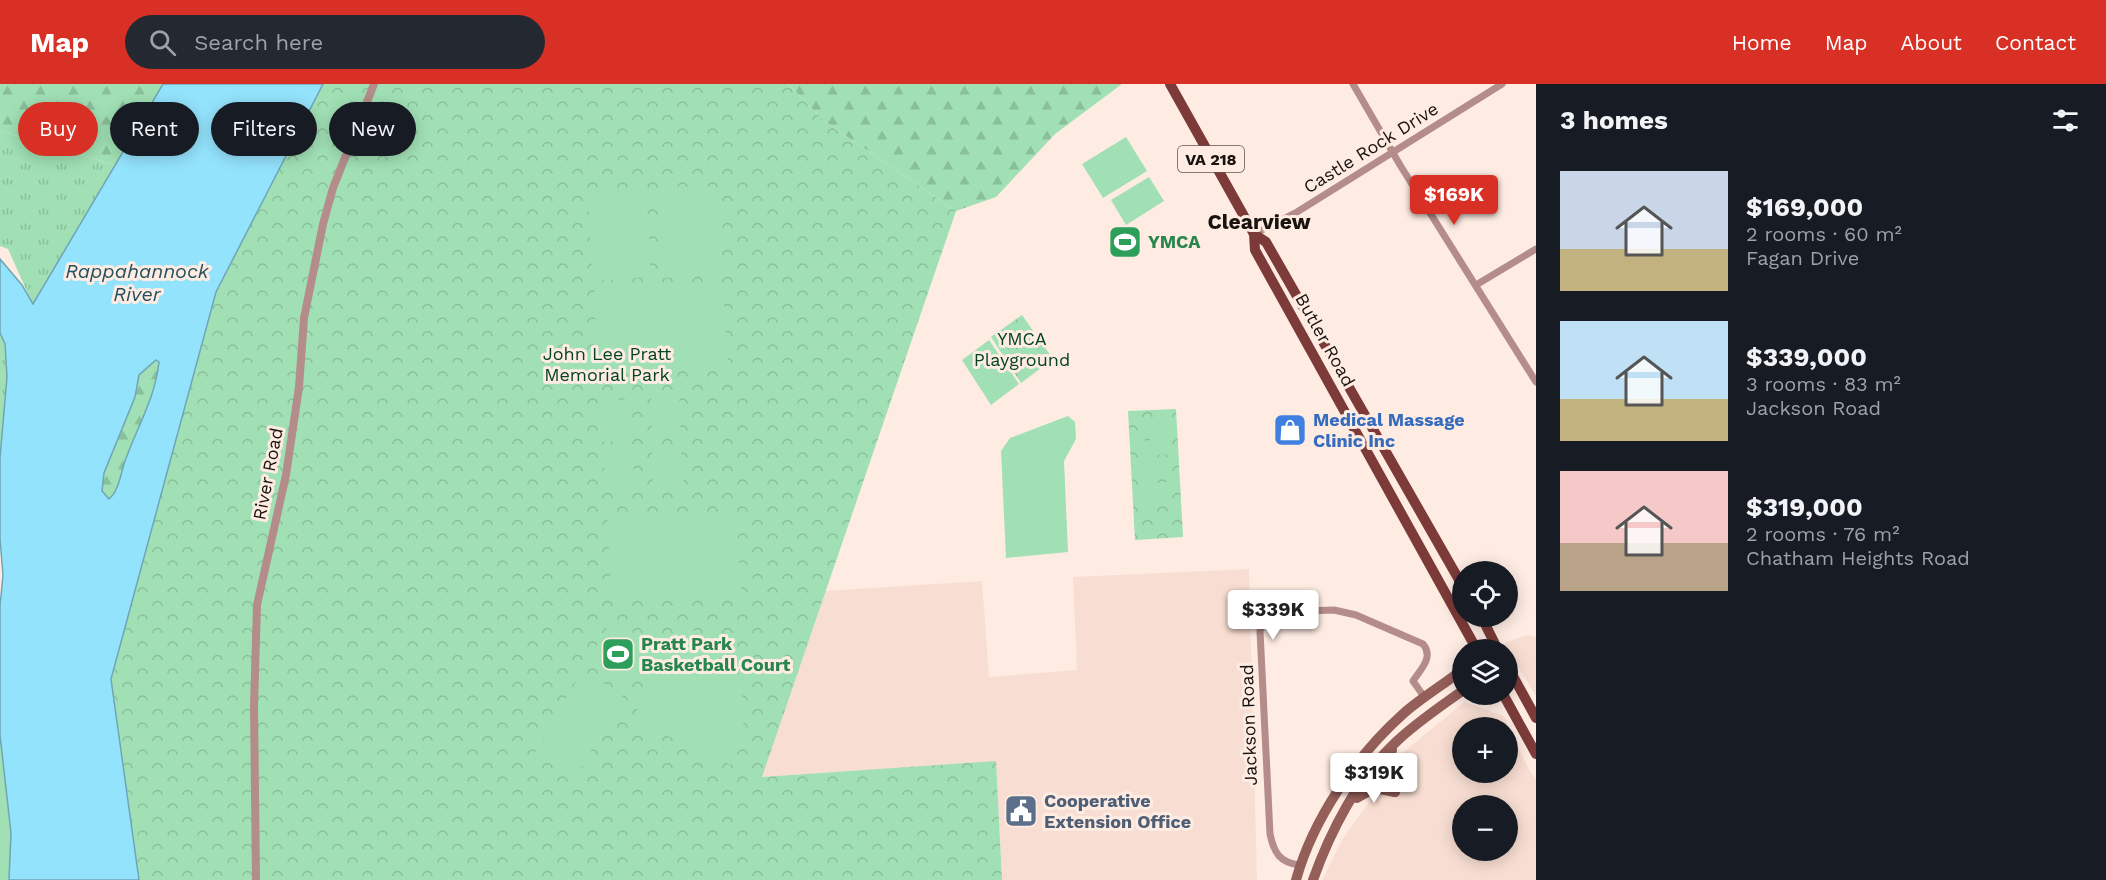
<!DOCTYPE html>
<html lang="en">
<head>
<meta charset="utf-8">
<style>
	body { margin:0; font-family:"Work Sans",sans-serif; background:#242831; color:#f1f3f6; height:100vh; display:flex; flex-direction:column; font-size:22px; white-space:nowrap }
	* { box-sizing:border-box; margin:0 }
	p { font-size:20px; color:#9ea1a6 }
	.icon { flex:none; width:33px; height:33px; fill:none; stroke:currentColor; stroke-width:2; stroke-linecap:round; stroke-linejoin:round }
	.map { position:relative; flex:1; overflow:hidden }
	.details { display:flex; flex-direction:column; background:#171b24; width:570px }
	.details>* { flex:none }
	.guide { position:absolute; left:18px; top:18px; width:570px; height:54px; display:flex; gap:12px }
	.controls { position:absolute; left:1452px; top:477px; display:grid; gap:12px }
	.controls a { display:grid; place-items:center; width:66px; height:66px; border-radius:50%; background:#171b24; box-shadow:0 3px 15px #0003; font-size:30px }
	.price { position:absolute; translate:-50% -51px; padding:0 14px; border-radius:6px; background:#fff; color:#222; font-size:20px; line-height:39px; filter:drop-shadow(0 2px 3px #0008) }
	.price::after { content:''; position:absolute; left:50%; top:36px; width:18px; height:14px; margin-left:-9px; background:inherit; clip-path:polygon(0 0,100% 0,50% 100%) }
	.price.on { background:#d93025; color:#fff }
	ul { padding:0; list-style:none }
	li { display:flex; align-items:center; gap:18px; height:150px; padding:0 24px }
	li span { display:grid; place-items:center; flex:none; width:168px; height:120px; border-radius:0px; color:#555 }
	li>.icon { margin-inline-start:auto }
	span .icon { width:72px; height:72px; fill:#fffc; stroke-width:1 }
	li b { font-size:26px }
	h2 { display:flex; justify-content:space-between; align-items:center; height:72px; padding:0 24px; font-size:26px }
	.pill { padding:0 21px; border-radius:27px; background:#171b24; box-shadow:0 3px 15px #0003; font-size:21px; line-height:54px }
	.pill.on { background:#d93025; color:#fff }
	header { display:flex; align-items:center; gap:36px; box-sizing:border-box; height:84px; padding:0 30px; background:#d93025; color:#fff }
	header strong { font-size:28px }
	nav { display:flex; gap:33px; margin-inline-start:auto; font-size:21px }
	.search { width:420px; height:54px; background:#242831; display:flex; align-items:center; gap:15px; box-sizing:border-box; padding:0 21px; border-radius:33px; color:#9ea1a6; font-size:22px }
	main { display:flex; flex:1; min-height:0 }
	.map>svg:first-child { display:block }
</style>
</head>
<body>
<header>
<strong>Map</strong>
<div class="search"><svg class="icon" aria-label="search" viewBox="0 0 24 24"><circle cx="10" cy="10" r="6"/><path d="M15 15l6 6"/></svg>Search here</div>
<nav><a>Home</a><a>Map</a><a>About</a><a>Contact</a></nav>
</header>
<main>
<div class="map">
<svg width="1536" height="796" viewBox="0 0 1536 796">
	<defs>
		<pattern id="grass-tufts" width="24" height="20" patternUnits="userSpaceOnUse" patternTransform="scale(1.5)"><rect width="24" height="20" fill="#a1e0b5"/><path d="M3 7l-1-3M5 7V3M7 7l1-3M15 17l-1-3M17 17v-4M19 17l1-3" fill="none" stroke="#8abf9b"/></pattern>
		<pattern id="forest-firs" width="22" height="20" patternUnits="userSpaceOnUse" patternTransform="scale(1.5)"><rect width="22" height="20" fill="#a1e0b5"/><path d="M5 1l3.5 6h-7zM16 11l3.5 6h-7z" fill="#8abf9b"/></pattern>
		<pattern id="park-crowns" width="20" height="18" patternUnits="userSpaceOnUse" patternTransform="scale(1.5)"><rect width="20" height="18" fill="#a1e0b5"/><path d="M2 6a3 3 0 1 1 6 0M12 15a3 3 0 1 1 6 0" fill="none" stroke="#8abf9b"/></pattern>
	</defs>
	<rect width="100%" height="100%" fill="#feece3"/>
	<g fill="#f8ded2" fill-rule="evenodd">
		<polygon points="1249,485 1257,796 1002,796 996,678 762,693 825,507 982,497 989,593 1077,586 1073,493"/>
		<polygon points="1526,551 1536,553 1536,612 1504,559"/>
		<path d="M1464 618 1504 632 1526 680 1536 696V796H1322L1342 756 1392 686 1394 676ZM1462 644H1508V688H1462ZM1462 722H1508V766H1462Z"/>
	</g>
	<g fill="url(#grass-tufts)">
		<polygon points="0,47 115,81 33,221 8,165 0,162"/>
		<path d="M0 249C16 281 3 339 0 374Z"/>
	</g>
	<g fill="url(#forest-firs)">
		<polygon points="0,0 163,0 115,81 0,47"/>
		<polygon points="788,0 1122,0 1055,50 996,113 956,127 824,37"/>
		<path d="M156 276 159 278C156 311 140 338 128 368 123 382 120 406 109 415L102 407 104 389 135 313 139 291Z"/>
	</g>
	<g fill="url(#park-crowns)">
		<polygon points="323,0 788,0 824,37 956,127 762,693 996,677 1002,796 139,796 111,595 216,208"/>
		<polygon points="1022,231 1053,275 1021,299 991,253"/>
		<polygon points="1176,325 1183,453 1135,456 1128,327"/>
	</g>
	<g fill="#a1e0b5">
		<polygon points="1126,53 1147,87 1103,114 1082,80"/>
		<polygon points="1149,93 1164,117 1126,141 1111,116"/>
		<polygon points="716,102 722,190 664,194 658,104"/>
		<polygon points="646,104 651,193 593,197 588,110"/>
		<polygon points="723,199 728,282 598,289 594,206"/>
		<polygon points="989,256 1019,300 991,321 962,276"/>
		<polygon points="679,312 681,353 652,354 651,313"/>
		<polygon points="628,315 633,355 603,358 601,318"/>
		<polygon points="1068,332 1075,338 1076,355 1064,377 1068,468 1006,474 1001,367 1010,354"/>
		<polygon points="1168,333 1169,348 1138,350 1137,335"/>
		<polygon points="1169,355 1170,370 1139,372 1138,357"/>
		<polygon points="681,361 684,403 653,404 652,363"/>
		<polygon points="632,364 635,406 605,408 603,366"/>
		<polygon points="1170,376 1171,391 1140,393 1139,378"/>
		<polygon points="1171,398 1172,413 1142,415 1140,400"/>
		<polygon points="736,427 741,509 612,518 607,434"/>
		<path d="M679 538C739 571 760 616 731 681L637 638 634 630 641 620Z"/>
		<polygon points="608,542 648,565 628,599 588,576"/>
		<polygon points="582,587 623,611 576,693 534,671"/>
		<polygon points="0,651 11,749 9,796 0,796"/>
	</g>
	<path fill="#94e3fd" stroke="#6fa5b6" stroke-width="1.5" fill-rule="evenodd" d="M163 0H323L216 208 111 595 139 796H9L11 749 0 651V522L3 491 0 455V374L7 293 5 260 0 249V175L22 201 33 220ZM156 276 159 278C155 315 137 343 125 377 121 388 119 407 109 415L102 407 104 389 135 313 139 291Z"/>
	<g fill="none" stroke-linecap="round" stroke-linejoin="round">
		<g stroke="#b48d8a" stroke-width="7">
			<polyline points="1353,0 1400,81 1536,298"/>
			<polyline points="1254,150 1297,128 1502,0"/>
			<polyline points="1476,201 1536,165"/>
			<path d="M1300 781C1280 779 1274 769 1270 750L1260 547 1264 535 1276 528 1334 526 1356 531 1423 560C1434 573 1421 585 1413 597L1425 614"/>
		</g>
		<polyline stroke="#b48d8a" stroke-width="8" points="256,796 254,622 257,521 286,391 299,303 304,234 323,140 333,104 374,0"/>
		<g stroke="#945e59" stroke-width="10">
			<polyline points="1392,666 1386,688 1395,708"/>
			<polyline points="1357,714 1375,704 1395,708"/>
			<path d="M1296 796C1313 735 1356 672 1403 630 1421 614 1443 601 1462 586"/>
			<path d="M1313 796C1330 748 1358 693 1396 658 1417 638 1440 623 1462 607"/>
		</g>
		<g stroke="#7c3b38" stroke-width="10">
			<polyline points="1170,0 1254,150 1255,166 1477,566"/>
			<polyline points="1254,150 1266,158 1462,501"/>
			<polyline points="1481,532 1498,566"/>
			<polyline points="1508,583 1536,634"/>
			<polyline points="1503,610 1536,670"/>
		</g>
	</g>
	<defs>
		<g id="stadium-square" transform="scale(1.725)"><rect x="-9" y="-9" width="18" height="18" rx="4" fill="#2e9e5b" stroke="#feece3"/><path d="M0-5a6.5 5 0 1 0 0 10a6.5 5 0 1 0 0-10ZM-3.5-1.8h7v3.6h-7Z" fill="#fff"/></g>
		<g id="shop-square" transform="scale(1.725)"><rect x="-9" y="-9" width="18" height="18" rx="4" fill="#3f7fe0" stroke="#feece3"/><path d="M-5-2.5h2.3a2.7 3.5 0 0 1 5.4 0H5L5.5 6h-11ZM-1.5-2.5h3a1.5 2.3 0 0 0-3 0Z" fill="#fff"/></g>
		<g id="civic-square" transform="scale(1.725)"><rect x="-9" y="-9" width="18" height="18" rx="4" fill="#5c6f8a" stroke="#feece3"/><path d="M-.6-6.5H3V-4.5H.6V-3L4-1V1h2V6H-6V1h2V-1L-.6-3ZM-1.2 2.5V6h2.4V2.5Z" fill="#fff"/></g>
	</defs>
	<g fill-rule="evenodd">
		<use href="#stadium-square" x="1125" y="158"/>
		<use href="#shop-square" x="1290" y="346"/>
		<use href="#stadium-square" x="618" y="570"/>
		<use href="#civic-square" x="1021" y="727"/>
	</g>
	<g text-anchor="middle" stroke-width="6" stroke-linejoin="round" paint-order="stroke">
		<rect fill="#feece3" stroke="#5e544f" stroke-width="1.5" x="1178" y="62" width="66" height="26" rx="4.5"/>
		<g font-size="16" font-weight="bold" fill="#191310">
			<text x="1211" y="81">VA 218</text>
		</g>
		<g font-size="18" fill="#191310" stroke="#feece3">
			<text transform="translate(1371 64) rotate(-32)" y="6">Castle Rock Drive</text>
			<text transform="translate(1325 256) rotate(61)" y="6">Butler Road</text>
			<text transform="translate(268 390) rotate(-79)" y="6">River Road</text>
			<text transform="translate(1249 641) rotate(-92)" y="6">Jackson Road</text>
		</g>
		<g font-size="18" font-weight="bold" fill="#27864d" stroke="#feece3" text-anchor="start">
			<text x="1148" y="164">YMCA</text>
			<text x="641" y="566">Pratt Park<tspan x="641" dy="21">Basketball Court</tspan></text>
		</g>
		<g font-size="18" fill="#034323" stroke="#feece3">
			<text x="1022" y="261">YMCA<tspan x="1022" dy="21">Playground</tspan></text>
			<text x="607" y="276">John Lee Pratt<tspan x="607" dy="21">Memorial Park</tspan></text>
		</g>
		<g font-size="18" font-weight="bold" fill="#366cbe" stroke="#feece3" text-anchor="start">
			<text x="1313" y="342">Medical Massage<tspan x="1313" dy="21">Clinic Inc</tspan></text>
		</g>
		<g font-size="18" font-weight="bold" fill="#4e5e75" stroke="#feece3" text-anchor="start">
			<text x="1044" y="723">Cooperative<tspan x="1044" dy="21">Extension Office</tspan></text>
		</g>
		<g font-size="20" font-style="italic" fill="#24515f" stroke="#feece3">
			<text x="137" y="194">Rappahannock<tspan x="137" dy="23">River</tspan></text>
		</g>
		<g font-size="21" font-weight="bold" fill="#191310" stroke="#feece3">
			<text x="1259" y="145">Clearview</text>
		</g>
	</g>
</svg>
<div class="controls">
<a><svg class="icon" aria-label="locate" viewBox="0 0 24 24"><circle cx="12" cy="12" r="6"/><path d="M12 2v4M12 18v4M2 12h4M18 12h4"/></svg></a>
<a><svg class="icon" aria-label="layers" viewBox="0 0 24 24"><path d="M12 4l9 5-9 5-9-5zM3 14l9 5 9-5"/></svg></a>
<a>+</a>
<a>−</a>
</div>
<b class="price on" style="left:1454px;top:142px">$169K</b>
<b class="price" style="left:1273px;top:557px">$339K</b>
<b class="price" style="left:1374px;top:720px">$319K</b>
<div class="guide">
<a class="pill on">Buy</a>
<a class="pill">Rent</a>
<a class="pill">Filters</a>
<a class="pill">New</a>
</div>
</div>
<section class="details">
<h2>3 homes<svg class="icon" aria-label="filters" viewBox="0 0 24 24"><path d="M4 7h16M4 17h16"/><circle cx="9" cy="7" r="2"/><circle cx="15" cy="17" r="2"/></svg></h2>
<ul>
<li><span style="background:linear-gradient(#c9d6e8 65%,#c2b280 0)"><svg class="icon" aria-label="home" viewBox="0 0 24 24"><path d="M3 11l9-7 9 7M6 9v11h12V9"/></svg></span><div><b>$169,000</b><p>2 rooms · 60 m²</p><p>Fagan Drive</p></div></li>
<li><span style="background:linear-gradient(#bfe0f5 65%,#c2b280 0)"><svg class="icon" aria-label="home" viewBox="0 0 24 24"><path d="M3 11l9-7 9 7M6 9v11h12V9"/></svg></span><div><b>$339,000</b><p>3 rooms · 83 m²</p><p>Jackson Road</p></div></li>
<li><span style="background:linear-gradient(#f6c9c9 60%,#b9a48a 0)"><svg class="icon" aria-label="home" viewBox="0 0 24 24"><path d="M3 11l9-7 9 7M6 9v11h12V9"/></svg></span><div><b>$319,000</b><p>2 rooms · 76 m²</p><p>Chatham Heights Road</p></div></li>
</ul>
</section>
</main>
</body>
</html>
